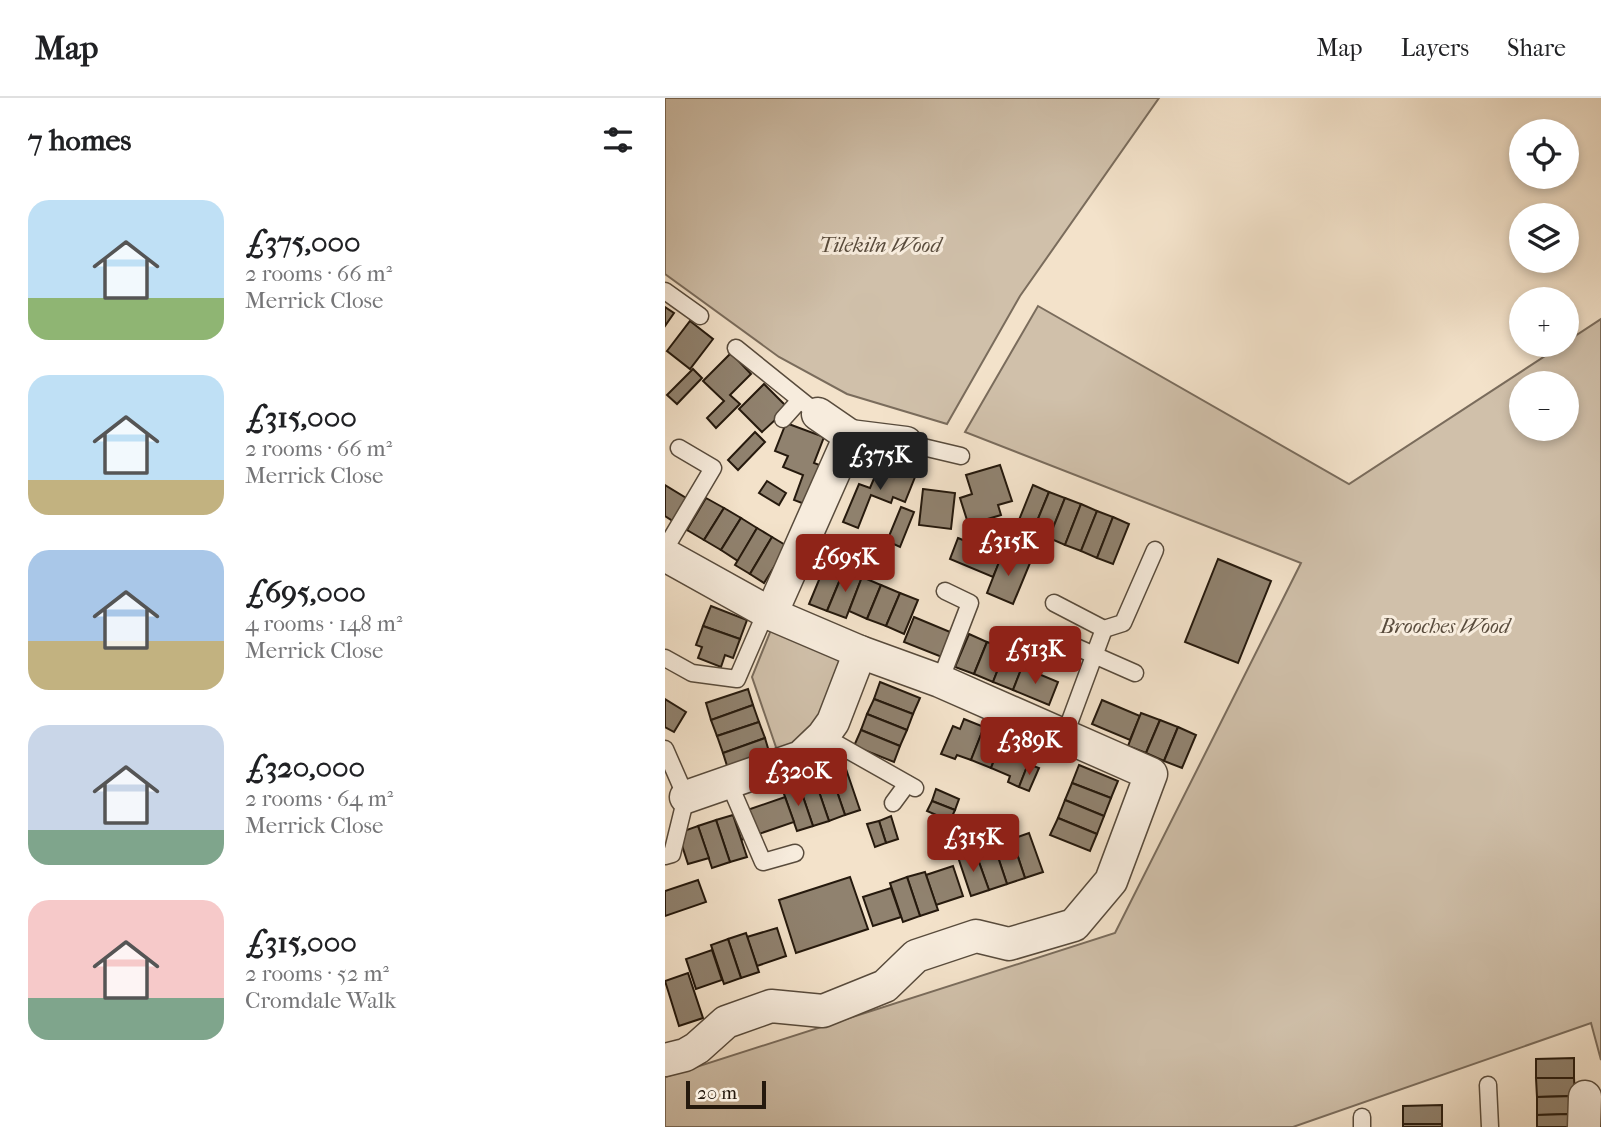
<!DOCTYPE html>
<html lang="en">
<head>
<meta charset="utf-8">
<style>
	body { margin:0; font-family:"IM FELL French Canon",serif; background:#f6f6f6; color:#202124; height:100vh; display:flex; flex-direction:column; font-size:26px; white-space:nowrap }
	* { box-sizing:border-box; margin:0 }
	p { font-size:23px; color:#757577 }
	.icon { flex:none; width:38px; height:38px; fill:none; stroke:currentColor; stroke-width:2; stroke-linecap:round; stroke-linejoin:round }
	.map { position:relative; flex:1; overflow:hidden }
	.panel { display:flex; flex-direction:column; background:#fff; width:665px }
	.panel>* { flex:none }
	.tools { position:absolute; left:844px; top:21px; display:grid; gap:14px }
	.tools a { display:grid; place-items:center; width:70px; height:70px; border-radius:50%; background:#fff; box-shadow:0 4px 10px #0003; font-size:35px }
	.scale { position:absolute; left:21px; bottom:18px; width:80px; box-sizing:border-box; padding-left:7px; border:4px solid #25190d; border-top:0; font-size:19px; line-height:24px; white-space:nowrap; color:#25190d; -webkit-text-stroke:5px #f7ecdd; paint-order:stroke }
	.price { position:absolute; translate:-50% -60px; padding:0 16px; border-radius:7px; background:#8f2418; color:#fff; font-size:23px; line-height:46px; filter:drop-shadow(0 2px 4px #0008) }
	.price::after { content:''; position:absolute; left:50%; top:42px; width:21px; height:16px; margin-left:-10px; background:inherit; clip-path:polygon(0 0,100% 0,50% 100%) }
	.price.active { background:#222; color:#fff }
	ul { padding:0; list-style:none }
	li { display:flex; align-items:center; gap:21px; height:175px; padding:0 28px }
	li span { display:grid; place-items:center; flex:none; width:196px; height:140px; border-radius:21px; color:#555 }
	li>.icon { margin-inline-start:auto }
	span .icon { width:84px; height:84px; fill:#fffc; stroke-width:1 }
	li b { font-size:30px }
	h2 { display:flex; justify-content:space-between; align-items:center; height:84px; padding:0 28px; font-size:30px }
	header { display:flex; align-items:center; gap:42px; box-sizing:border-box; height:98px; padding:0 35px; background:#fff; border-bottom:2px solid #e0e0e0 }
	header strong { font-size:33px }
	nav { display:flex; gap:38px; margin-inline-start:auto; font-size:24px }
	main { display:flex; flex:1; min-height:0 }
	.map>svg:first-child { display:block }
</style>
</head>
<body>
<header>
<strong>Map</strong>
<nav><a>Map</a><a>Layers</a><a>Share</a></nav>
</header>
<main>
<section class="panel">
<h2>7 homes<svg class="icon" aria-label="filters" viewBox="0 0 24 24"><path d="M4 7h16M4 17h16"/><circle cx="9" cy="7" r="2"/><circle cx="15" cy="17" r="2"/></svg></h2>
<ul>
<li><span style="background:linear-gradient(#bfe0f5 70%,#8fb573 0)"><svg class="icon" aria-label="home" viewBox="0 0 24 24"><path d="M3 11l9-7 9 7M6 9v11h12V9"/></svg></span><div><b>£375,000</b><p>2 rooms · 66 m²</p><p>Merrick Close</p></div></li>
<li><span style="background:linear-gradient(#bfe0f5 75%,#c2b280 0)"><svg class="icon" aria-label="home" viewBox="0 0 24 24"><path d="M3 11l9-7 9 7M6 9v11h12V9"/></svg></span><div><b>£315,000</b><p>2 rooms · 66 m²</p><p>Merrick Close</p></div></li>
<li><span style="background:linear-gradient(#a9c7e8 65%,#c2b280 0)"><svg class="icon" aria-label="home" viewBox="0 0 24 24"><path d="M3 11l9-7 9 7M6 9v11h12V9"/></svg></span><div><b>£695,000</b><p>4 rooms · 148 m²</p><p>Merrick Close</p></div></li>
<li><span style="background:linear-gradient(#c9d6e8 75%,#7fa58c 0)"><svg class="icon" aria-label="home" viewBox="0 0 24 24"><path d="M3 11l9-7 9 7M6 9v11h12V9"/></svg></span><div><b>£320,000</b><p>2 rooms · 64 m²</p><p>Merrick Close</p></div></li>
<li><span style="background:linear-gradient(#f6c9c9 70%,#7fa58c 0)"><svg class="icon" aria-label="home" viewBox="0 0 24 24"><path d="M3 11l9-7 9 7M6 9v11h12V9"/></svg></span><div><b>£315,000</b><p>2 rooms · 52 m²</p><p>Cromdale Walk</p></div></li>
</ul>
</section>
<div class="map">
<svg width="936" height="1029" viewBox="0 0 936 1029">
	<rect width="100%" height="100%" fill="#f3e2ca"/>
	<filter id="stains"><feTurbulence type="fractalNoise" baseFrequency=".00286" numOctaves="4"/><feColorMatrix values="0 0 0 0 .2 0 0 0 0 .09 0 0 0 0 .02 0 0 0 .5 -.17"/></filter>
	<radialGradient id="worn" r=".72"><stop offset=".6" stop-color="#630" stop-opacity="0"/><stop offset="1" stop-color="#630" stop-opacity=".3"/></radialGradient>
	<g fill="#d0c0aa" stroke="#7a6c5c" stroke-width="2" fill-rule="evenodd">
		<polygon points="0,0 494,0 355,198 282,326 182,296 114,259 0,176"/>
		<path d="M373 208 684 386 897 247H901V244L936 221V962L926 925 628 1029H0V979L450 835 636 465 300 334ZM856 285H901V331H856Z"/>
		<polygon points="108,527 176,558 179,574 142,648 113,655 87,579"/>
	</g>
	<g fill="#90826f" stroke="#25190d" stroke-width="2">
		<polygon points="0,209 9,215 0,228"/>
		<polygon points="25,223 48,241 25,271 2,253"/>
		<polygon points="66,255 86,276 65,297 75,306 51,330 42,320 59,303 38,283"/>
		<polygon points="28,271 37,280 12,306 2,297"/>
		<polygon points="99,286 123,310 97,334 74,311"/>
		<polygon points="121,325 159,339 149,365 157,368 142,407 129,402 138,377 118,369 123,358 110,353"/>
		<polygon points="90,334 100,344 73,372 63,362"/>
		<polygon points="216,364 250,379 240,404 228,399 226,405 206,397 193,430 178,424 194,386 205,390"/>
		<polygon points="335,367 347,403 333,407 336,417 316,423 321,437 308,441 295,400 307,396 301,377"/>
		<polygon points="102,383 121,395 114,407 94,395"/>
		<polygon points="0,387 36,409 22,432 0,418"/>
		<polygon points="368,387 384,394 368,433 352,427"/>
		<polygon points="258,391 290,395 286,431 254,427"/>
		<polygon points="384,394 400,400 384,440 368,433"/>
		<polygon points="41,400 59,410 39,442 22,432"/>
		<polygon points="400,400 416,406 400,447 384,440"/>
		<polygon points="416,406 432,413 416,453 400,447"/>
		<polygon points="236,409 249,414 235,449 222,443"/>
		<polygon points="59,410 76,420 56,452 39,442"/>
		<polygon points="432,413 448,419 432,460 416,453"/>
		<polygon points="448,419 464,426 448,466 432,460"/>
		<polygon points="76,420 92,430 73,463 56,452"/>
		<polygon points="92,430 107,439 85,476 70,467"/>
		<polygon points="107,439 122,448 99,485 85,476"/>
		<polygon points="293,440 337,458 328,479 285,461"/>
		<polygon points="338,454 365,465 348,506 322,495"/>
		<polygon points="553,461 606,483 573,565 520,544"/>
		<polygon points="161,465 179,472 162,513 144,506"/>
		<polygon points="179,472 197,479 181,520 162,513"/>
		<polygon points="197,479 216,487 202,521 184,513"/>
		<polygon points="216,487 235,495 221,528 202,521"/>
		<polygon points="235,495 253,502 239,536 221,528"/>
		<polygon points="46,508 82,522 75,541 38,528"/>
		<polygon points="249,519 302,541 292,565 239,544"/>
		<polygon points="38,528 75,541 68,560 60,557 56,569 33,560 37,549 31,547"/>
		<polygon points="304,536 322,544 309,576 290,569"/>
		<polygon points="322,544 341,551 328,584 309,576"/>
		<polygon points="341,551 361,559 348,592 328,584"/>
		<polygon points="357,569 393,584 384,607 348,592"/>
		<polygon points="215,584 255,600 248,616 209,601"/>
		<polygon points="83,591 88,607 46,622 41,605"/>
		<polygon points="0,601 21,614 9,634 0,629"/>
		<polygon points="209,601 248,616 242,632 202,616"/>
		<polygon points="437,602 475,618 465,642 427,626"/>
		<polygon points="88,607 94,624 52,638 46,622"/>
		<polygon points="476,615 495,622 481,655 463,648"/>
		<polygon points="202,616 242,632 235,648 196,632"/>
		<polygon points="299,621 319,629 306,662 292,657 290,661 276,656 288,628 295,631"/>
		<polygon points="495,622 513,629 499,663 481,655"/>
		<polygon points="94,624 100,640 58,655 52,638"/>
		<polygon points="319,629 339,637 326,670 306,662"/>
		<polygon points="513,629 531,637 517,670 499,663"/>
		<polygon points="196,632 235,648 229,664 189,648"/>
		<polygon points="339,637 359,645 352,662 363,666 354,689 343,684 345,678 326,670"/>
		<polygon points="100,640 105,657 63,671 58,655"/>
		<polygon points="363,666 374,670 364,693 354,689"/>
		<polygon points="414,667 453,683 446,700 407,685"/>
		<polygon points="181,671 195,712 180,717 166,676"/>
		<polygon points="166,676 180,717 164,723 150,682"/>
		<polygon points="150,682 164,723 148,728 134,687"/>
		<polygon points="407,685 446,700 439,718 400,702"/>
		<polygon points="134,687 148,728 132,733 118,693"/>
		<polygon points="271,691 294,701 290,712 267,703"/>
		<polygon points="120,699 129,724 76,742 68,717"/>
		<polygon points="400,702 439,718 432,736 393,720"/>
		<polygon points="267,703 290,712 285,723 262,713"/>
		<polygon points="68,717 82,759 65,764 51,722"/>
		<polygon points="226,718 233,741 221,745 214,723"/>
		<polygon points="393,720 432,736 425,753 385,737"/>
		<polygon points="51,722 65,764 47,770 33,728"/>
		<polygon points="214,723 221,745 210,749 202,726"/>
		<polygon points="33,728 44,760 23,766 13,735"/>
		<polygon points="364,735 378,774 360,780 347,741"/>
		<polygon points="347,741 360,780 342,786 329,747"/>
		<polygon points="329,747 342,786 324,792 310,753"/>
		<polygon points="310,753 324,792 306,798 293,759"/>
		<polygon points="288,768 298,798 271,807 261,777"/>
		<polygon points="260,774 273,812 255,818 242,779"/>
		<polygon points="185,779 203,831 131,855 114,802"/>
		<polygon points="242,779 255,818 238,824 225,785"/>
		<polygon points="33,782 41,804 0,818 0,793"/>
		<polygon points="226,790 236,819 208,828 198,799"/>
		<polygon points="112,830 121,858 92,868 82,839"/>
		<polygon points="81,835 94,874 76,880 63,841"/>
		<polygon points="63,841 76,880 59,886 46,847"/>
		<polygon points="47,852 57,882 31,891 21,861"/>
		<polygon points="23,875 38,920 14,928 0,883"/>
		<polygon points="909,960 909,980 871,980 871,961"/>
		<polygon points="871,980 909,980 910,998 872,999"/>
		<polygon points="910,998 910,1016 872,1017 872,999"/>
		<polygon points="777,1007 777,1026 738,1026 738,1008"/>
		<polygon points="903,1016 903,1029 872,1029 872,1017"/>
		<rect x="738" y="1026" width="39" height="3"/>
	</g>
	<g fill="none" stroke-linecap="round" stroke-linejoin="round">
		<g stroke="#584b3c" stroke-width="19">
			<g id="lane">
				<polyline points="0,193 35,218"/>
				<polyline points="71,250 153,316"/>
				<polyline points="118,321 135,302"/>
				<polyline points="241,345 296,358"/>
				<polyline points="0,451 48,370 14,350"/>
				<polyline points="389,505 439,531 458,525 490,452"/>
				<polyline points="386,538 470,575"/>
				<polyline points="0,560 27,575 72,581 101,514"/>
				<polyline points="275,583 305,505 280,493"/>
				<polyline points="158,638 250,690"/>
				<polyline points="399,639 439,531"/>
				<polyline points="0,651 21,699 7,756 0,758"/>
				<polyline points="64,685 98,764 130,755"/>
				<polyline points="228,705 242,686"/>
				<polyline points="823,987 825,1029"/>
				<polyline points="697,1019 697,1029"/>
			</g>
		</g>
		<g stroke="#584b3c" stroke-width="35">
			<g id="street">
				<polyline points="185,338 241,345"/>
				<polyline points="0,457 106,516 195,554 275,583 486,676 446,783 409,827 344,846 311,838 251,858 220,888 158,913 106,908 61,924 32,950 20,957 0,962"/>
				<polyline points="106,516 185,338 153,316"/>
				<polyline points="21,699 136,659 158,638 168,624 195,554"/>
				<polyline points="919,1029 920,999"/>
			</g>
		</g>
		<use href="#lane" stroke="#f7ecdd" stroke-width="16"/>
		<use href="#street" stroke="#f7ecdd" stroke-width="32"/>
	</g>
	<g text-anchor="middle" stroke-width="6" stroke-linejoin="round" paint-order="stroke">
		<g font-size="21" font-style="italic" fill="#584b3c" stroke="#f7ecdd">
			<text x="215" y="154">Tilekiln Wood</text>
			<text x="780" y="535">Brooches Wood</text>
		</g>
	</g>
	<rect width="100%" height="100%" filter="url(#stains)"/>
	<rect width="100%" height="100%" fill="url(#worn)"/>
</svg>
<div class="tools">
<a><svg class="icon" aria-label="locate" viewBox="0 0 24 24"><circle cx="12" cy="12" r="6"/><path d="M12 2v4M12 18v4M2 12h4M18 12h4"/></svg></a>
<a><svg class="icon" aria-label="layers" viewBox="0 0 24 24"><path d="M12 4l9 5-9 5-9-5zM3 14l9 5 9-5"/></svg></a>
<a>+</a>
<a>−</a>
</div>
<div class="scale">20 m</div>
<b class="price active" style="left:215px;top:394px">£375K</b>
<b class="price" style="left:343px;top:480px">£315K</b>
<b class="price" style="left:180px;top:496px">£695K</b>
<b class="price" style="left:370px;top:588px">£513K</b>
<b class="price" style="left:364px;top:679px">£389K</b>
<b class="price" style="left:133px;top:710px">£320K</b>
<b class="price" style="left:308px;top:776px">£315K</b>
</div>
</main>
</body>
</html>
